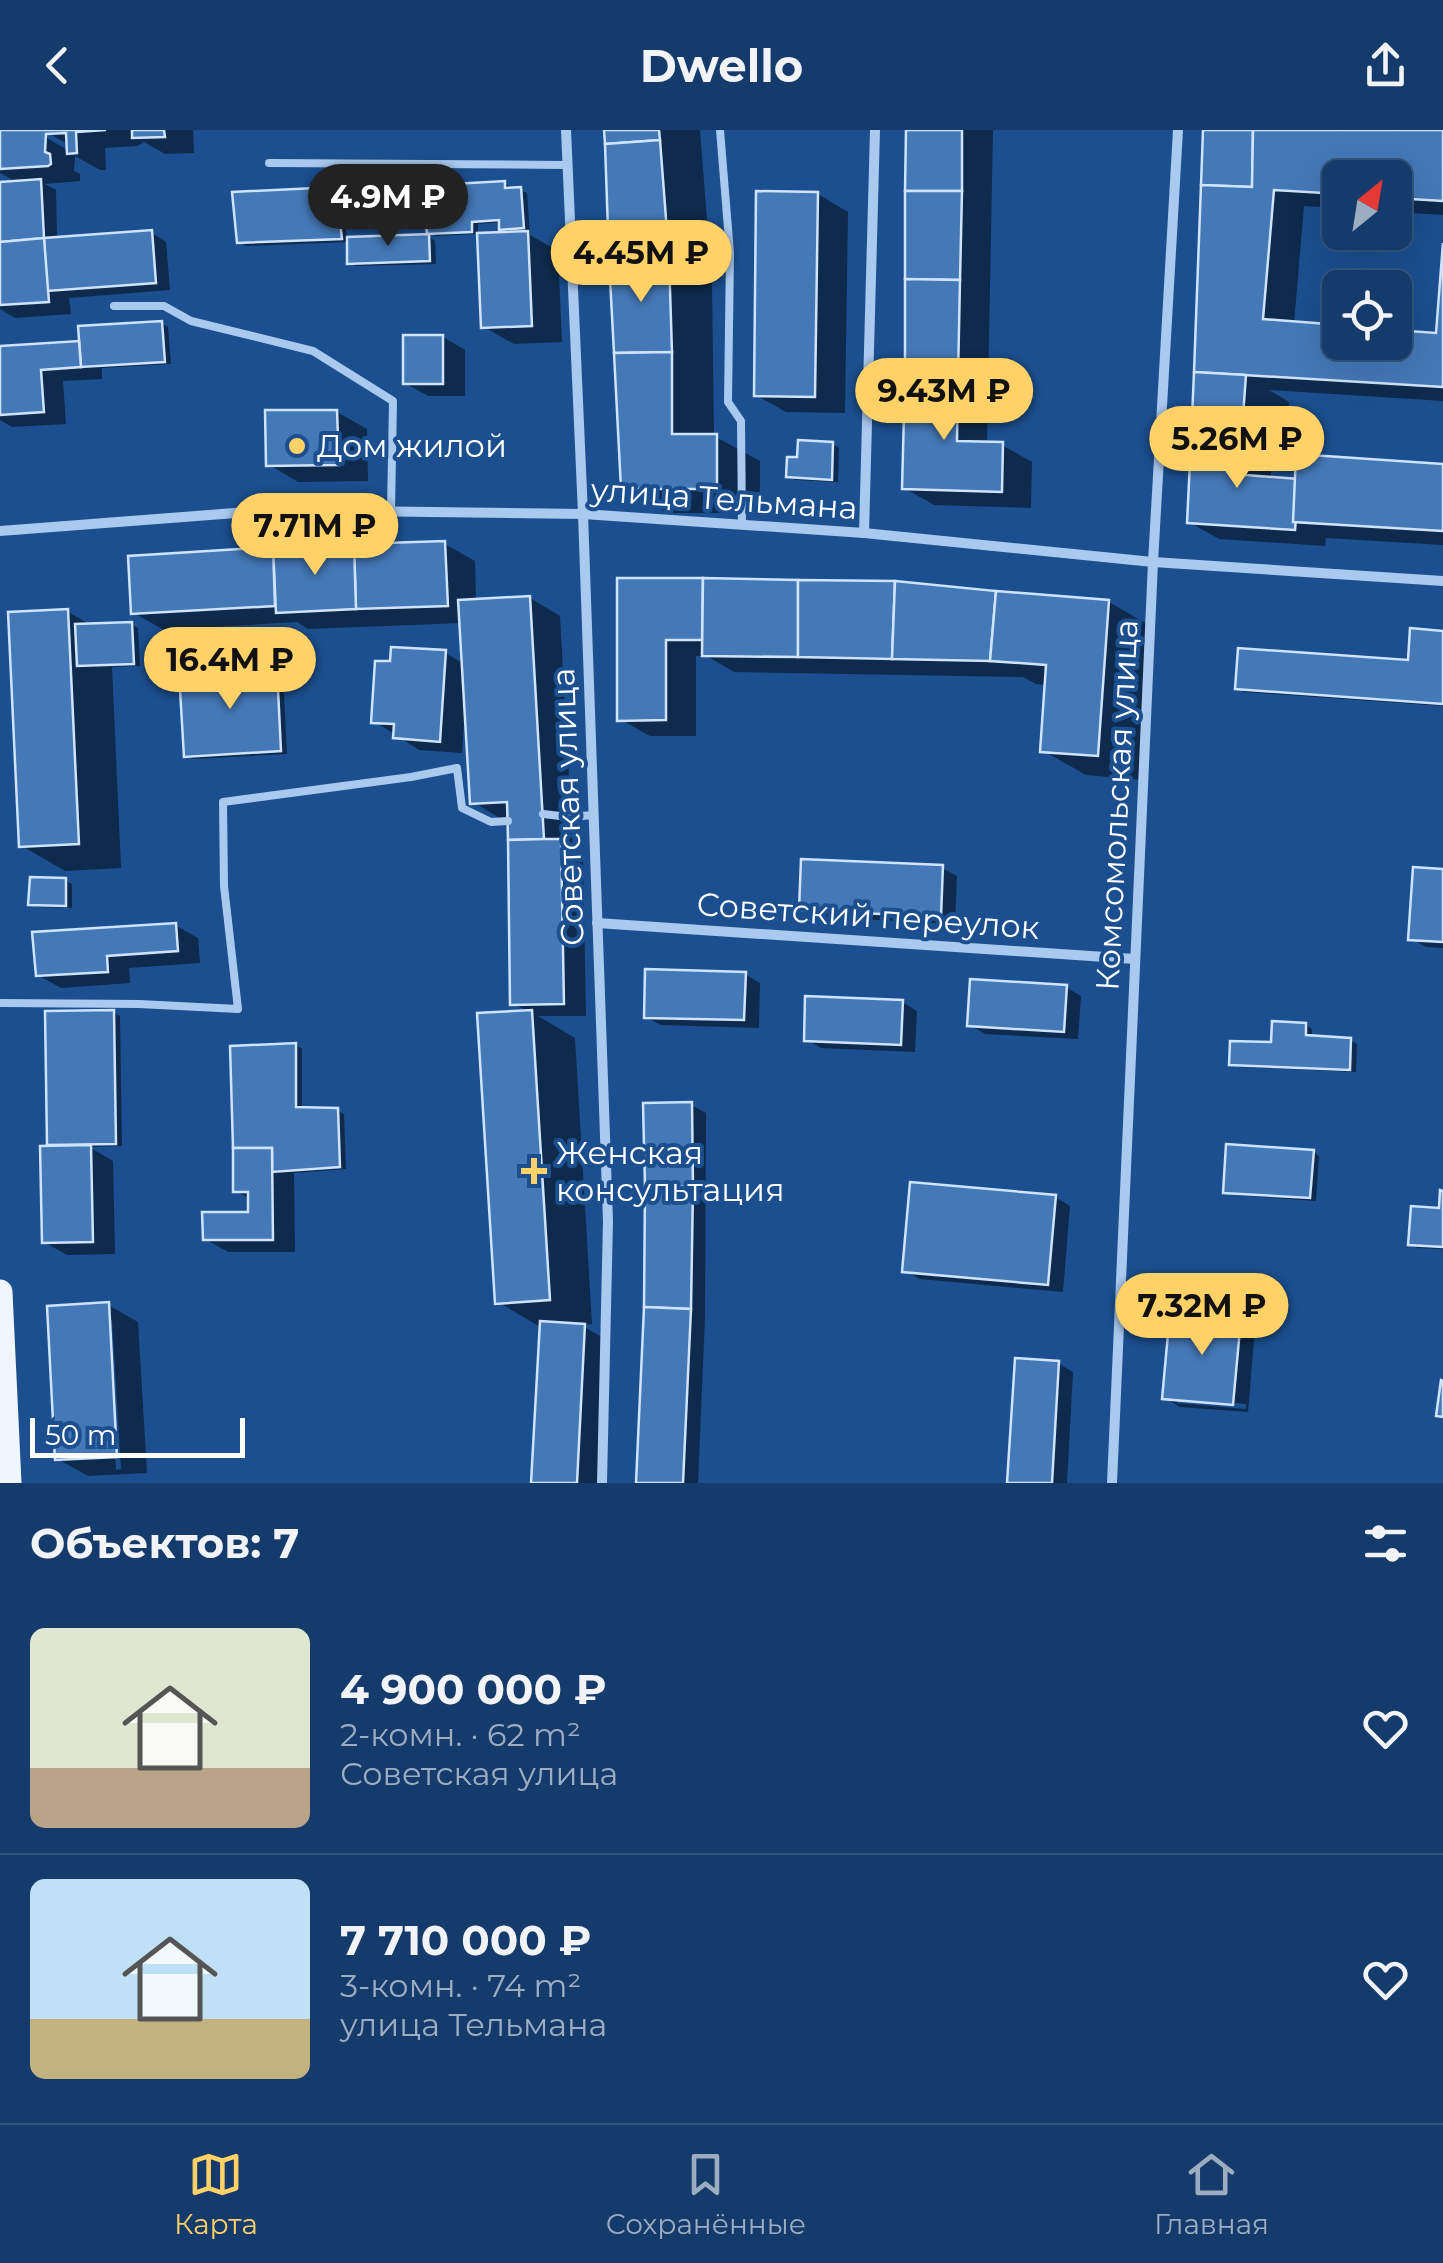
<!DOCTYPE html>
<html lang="ru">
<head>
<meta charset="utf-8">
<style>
	body { margin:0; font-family:Montserrat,sans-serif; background:#214673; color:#f1f3f6; height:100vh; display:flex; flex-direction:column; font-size:38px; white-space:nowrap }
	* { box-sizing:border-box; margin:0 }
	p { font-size:32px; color:#9dadc1 }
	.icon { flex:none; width:55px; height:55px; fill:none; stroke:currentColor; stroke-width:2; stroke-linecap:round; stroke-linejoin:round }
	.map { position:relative; height:1353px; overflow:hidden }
	.details { display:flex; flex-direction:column; background:#143b6b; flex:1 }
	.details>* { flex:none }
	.needle { width:65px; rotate:30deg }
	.buttons { position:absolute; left:1322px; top:30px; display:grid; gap:20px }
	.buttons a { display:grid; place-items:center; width:90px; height:90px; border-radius:15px; background:#143b6b; box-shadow:0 10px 40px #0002,0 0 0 2px #33557e; font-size:50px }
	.scale { position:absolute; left:30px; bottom:25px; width:215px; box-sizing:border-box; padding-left:10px; border:5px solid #fff; border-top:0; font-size:28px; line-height:35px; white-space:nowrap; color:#fff; -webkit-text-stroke:8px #1b4f8f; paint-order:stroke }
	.price { position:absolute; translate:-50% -85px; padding:0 22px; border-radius:35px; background:#ffd166; color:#111; font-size:32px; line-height:65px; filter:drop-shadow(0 2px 5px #0008) }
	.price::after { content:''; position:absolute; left:50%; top:60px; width:30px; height:22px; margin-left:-15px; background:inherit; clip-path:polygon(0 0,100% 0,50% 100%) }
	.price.selected { background:#222; color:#fff }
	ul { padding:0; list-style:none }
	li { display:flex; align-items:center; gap:30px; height:250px; padding:0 30px }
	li+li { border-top:2px solid #33557e }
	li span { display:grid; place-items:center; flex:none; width:280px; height:200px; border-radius:15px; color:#555 }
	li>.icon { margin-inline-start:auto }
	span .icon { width:120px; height:120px; fill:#fffc; stroke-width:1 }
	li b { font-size:42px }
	h2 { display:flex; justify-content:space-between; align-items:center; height:120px; padding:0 30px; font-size:42px }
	header { display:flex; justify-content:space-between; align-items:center; height:130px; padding:0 30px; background:#143b6b; font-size:45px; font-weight:700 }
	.tab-bar { display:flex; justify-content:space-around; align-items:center; height:140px; border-top:2px solid #33557e; background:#143b6b; font-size:28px; color:#9dadc1 }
	.tab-bar a { display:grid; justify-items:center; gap:5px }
	.tab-bar .selected { color:#ffd166 }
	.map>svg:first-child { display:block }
</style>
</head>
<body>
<header><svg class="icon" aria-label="back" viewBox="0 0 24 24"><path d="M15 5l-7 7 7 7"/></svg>Dwello<svg class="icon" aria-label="share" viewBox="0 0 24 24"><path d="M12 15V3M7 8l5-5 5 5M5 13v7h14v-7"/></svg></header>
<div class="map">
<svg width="1443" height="1353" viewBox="0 0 1443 1353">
	<rect width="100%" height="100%" fill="#1b4f8f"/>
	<g fill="#0007" fill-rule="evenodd">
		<polygon points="0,0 34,0 69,21 69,15 43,0 193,0 194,23 165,24 144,12 137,16 105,18 106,40 100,40 75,26 74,41 80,44 80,51 45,54 56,60 57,109 152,103 166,112 170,160 69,168 71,184 15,188 0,179 0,54 18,53 0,43"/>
		<polygon points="607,0 700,0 712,154 714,306 760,331 760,383 667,383 624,358"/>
		<polygon points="909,0 993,0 987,314 1002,315 1032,332 1031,378 934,375 904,358"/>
		<polygon points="1206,0 1443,0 1443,85 1395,82 1395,48 1340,48 1340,78 1304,76 1294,194 1340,198 1340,212 1395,212 1395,202 1438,206 1443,145 1443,271 1269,260 1289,272 1284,337 1271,337 1271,349 1297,351 1443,336 1443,415 1326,408 1325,416 1219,409 1189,392"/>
		<polygon points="504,54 527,63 530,105 558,121 562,212 514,214 484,197 512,104 502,98 502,92 478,94 478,104 436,106 429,102 428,85 393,87 386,83"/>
		<polygon points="336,59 342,63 347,109 429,107 435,111 436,134 356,136 349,132 349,112 246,116 239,112"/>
		<polygon points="818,64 848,82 845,283 786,282 756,265"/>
		<polygon points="162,193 168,197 171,234 102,238 102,249 63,251 66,294 12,297 0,290 0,218 81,213"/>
		<polygon points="443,207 465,220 465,266 428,266 405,253"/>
		<polygon points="337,282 367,299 368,351 298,352 268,334"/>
		<polygon points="833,314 839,318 838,352 795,350 788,346"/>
		<polygon points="445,414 475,431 476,471 530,468 560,486 573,719 583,725 586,886 538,886 575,908 592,1194 581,1195 607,1210 600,1353 534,1353 542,1198 498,1172 530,883 513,873 510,689 503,690 473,672 468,591 464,591 462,623 419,620 374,591 445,523 465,534 462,493 308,499 297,492 164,500 134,483 273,420"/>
		<polygon points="620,450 895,454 1109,472 1152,497 1141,650 1086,645 1042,620 1047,555 1036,554 1023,547 734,542 707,526 696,526 696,606 650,606 620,589"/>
		<polygon points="68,482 93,496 131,494 138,498 140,536 112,537 121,738 65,741 22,716"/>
		<polygon points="1443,503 1443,576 1244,562 1238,558 1410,533"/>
		<polygon points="276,540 283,544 287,624 193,629 186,625"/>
		<polygon points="942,738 957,746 955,794 816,787 801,779"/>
		<polygon points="1443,741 1443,818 1426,817 1411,808"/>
		<polygon points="66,751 72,754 72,778 38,777 31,773"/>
		<polygon points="175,795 198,808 200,833 129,838 130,853 61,858 38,845"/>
		<polygon points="745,844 760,853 759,898 661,895 646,887"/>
		<polygon points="1066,857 1081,866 1078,909 985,904 970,895"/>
		<polygon points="902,872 917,881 915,922 821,918 806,909"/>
		<polygon points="113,882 120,886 122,1016 89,1017 113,1031 115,1124 67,1125 44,1112 57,1018 49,1014"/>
		<polygon points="1306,895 1312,899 1312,908 1350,910 1357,914 1356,942 1238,937 1232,934 1274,915"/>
		<polygon points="296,915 302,919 302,980 337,980 344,984 346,1039 294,1043 295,1122 228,1122 205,1109 250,1084 250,1069 236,1061"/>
		<polygon points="691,975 706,983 705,1188 698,1353 639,1353"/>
		<polygon points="1313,1022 1319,1026 1316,1071 1232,1065 1225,1061"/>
		<polygon points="1443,1063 1443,1119 1417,1118 1411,1114 1441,1081"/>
		<polygon points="1055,1067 1070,1076 1063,1162 920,1149 905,1141"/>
		<path d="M108 1175 138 1192 147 1343 88 1346 58 1329ZM107 1190H112L121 1339 116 1340Z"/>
		<path d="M1240 1191 1255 1199 1248 1282 1180 1277 1165 1268ZM1177 1268 1246 1274V1279L1177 1273Z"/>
		<polygon points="1058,1233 1073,1242 1067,1353 1010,1353"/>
	</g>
	<g fill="#4478b7" stroke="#cfe3fa" stroke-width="2.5">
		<polygon points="0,0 106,0 76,2 77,23 67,24 66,3 46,4 45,22 50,24 51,34 48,36 0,39"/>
		<polygon points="132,0 164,0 165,7 132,8"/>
		<polygon points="604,0 659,0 660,10 605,14"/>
		<polygon points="906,0 962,0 962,61 905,61"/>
		<polygon points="1203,0 1253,0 1252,57 1201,55"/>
		<polygon points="1253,0 1443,0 1443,71 1395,68 1395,48 1340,48 1340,64 1274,60 1263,189 1340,195 1340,212 1395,212 1395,200 1436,203 1443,113 1443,257 1194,242 1201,55 1252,57"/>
		<polygon points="660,10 669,128 609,130 605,14"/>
		<polygon points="41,49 44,108 0,112 0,52"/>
		<polygon points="505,51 505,58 521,57 524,98 499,100 499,90 472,92 472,102 427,104 425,82 384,84 382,58"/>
		<polygon points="336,57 342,109 237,113 232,62"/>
		<polygon points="756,61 818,62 815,267 754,266"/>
		<polygon points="905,61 962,61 960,150 905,149"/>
		<polygon points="152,100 156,153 47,161 44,108"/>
		<polygon points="528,101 532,196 481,198 477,103"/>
		<polygon points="429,104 430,131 347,134 347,107"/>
		<polygon points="44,108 49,172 0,175 0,112"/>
		<polygon points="669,128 672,222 614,223 609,130"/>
		<polygon points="905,149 960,150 958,248 905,246"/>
		<polygon points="162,191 165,232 81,237 78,196"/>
		<rect x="403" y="205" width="40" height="49"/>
		<polygon points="79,211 81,237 41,240 44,282 0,285 0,216"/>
		<polygon points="672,222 672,304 717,304 717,359 621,359 614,223"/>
		<polygon points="1194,242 1246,245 1241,314 1191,311"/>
		<polygon points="905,246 958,248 957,311 1003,312 1002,362 902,359"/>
		<polygon points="265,280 337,280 339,335 266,336"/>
		<polygon points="798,310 833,312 832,350 786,347 787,327 797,327"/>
		<polygon points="1191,311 1241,314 1241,327 1246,345 1299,349 1295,400 1187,393"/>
		<polygon points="1296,324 1443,334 1443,401 1293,392"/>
		<polygon points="445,411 448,476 356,479 354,414"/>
		<polygon points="354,414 356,479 276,483 273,417"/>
		<polygon points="273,417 275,476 131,484 128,426"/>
		<polygon points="617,448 703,448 702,510 666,510 666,590 617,591"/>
		<polygon points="703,448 798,450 798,527 702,526"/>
		<polygon points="798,450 895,451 892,529 798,527"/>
		<polygon points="895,451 996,461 990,531 892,529"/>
		<polygon points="996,461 1109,470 1098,626 1040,622 1046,535 990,531"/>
		<polygon points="530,466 544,709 508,710 507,672 470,674 458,470"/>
		<polygon points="68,479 79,714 19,717 8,482"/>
		<polygon points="132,492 134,534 77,536 75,494"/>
		<polygon points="1410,498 1443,501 1443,574 1235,559 1238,518 1408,530"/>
		<polygon points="391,517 446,520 440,612 393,608 394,594 371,593 375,531 390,531"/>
		<polygon points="277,538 281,621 184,627 179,543"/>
		<polygon points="544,709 561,709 564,874 510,875 508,710"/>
		<polygon points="801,729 943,735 941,787 799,780"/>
		<polygon points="1413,737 1443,739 1443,812 1408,810"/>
		<polygon points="30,747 66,748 66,776 28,775"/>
		<polygon points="176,793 178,821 107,826 108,842 36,846 32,802"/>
		<polygon points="645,839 746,842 744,890 644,888"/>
		<polygon points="970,849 1067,855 1064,902 967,896"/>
		<polygon points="805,866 903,870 901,915 804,911"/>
		<polygon points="114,880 116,1014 47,1015 45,881"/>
		<polygon points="532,880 550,1170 495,1174 477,883"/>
		<polygon points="1272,891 1306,893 1306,905 1351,908 1350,940 1229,935 1230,911 1271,912"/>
		<polygon points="296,913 296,977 338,978 340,1037 272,1042 272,1018 233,1018 230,916"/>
		<polygon points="692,972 693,1057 645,1057 643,973"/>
		<polygon points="1226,1014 1314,1020 1310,1068 1223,1063"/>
		<polygon points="91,1015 93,1112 42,1113 40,1016"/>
		<polygon points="233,1018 272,1018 273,1110 203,1110 202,1082 248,1082 248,1062 233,1062"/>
		<polygon points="910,1052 1056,1065 1048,1155 902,1142"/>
		<polygon points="645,1057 693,1057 691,1179 644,1177"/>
		<polygon points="1440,1060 1443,1061 1443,1117 1408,1115 1411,1076 1439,1078"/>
		<polygon points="109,1172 117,1327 55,1330 47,1176"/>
		<polygon points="644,1177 691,1179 683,1353 636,1353"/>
		<polygon points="1170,1182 1241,1188 1233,1275 1162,1269"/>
		<polygon points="540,1191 585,1194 577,1353 531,1353"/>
		<polygon points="1015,1228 1059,1231 1052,1353 1007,1353"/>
		<polygon points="1441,1250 1443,1251 1443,1287 1436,1286"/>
	</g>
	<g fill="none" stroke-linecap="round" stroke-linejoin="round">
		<g stroke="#a9c9ee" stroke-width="8">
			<polyline points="720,0 730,123 728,272 741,291 742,395"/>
			<polyline points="269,33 567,35"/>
			<polyline points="114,176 164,176 191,191 313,221 393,271 391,381"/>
			<polyline points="543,684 569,687 594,685"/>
			<polyline points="0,873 139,874 238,879 224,756 223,672 411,647 457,638 462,678 491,692 508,691"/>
		</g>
		<g stroke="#a9c9ee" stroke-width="10">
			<polyline points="566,0 583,384 608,1091 602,1353"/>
			<polyline points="0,401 274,380 583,384 864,403 1153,432 1443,451"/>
			<polyline points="864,403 875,0"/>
			<polyline points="597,793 1135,829"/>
			<polyline points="1112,1353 1153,432 1178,0"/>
		</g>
		<polyline stroke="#f0f6ff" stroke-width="25" points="0,1162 9,1353"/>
	</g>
	<g fill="#ffd166" stroke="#1b4f8f" stroke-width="4">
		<circle cx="297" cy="316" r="10"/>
		<path d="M529 1026h10v10h10v10h-10v10h-10v-10h-10v-10h10z"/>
	</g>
	<g text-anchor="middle" stroke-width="8" stroke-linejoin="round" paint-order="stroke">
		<g font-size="32" fill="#fff" stroke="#1b4f8f" text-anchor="start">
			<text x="317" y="327">Дом жилой</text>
			<text x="556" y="1034">Женская<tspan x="556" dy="37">консультация</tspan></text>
		</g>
		<g font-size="32" fill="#fff" stroke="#1b4f8f">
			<text transform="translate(724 369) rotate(4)" y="11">улица Тельмана</text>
			<text transform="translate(1117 675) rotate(-87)" y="11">Комсомольская улица</text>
			<text transform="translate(568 677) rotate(-92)" y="11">Советская улица</text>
			<text transform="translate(868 786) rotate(4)" y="11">Советский переулок</text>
		</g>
	</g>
</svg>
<div class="buttons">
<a><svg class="needle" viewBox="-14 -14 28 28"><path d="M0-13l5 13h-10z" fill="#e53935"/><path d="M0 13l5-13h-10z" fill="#9dadc1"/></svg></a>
<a><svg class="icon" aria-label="locate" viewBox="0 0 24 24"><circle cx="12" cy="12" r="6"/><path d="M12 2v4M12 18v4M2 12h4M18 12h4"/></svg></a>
</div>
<div class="scale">50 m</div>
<b class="price selected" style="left:388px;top:119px">4.9M ₽</b>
<b class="price" style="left:641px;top:175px">4.45M ₽</b>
<b class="price" style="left:944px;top:313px">9.43M ₽</b>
<b class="price" style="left:1237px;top:361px">5.26M ₽</b>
<b class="price" style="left:315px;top:448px">7.71M ₽</b>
<b class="price" style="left:230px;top:582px">16.4M ₽</b>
<b class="price" style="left:1202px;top:1228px">7.32M ₽</b>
</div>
<section class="details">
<h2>Объектов: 7<svg class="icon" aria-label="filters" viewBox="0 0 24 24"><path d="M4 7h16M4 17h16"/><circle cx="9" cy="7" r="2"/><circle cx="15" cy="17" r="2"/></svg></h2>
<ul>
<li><span style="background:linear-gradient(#dfe7d0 70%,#b9a48a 0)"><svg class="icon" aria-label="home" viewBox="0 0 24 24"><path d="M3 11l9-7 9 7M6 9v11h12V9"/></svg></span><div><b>4 900 000 ₽</b><p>2-комн. · 62 m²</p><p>Советская улица</p></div><svg class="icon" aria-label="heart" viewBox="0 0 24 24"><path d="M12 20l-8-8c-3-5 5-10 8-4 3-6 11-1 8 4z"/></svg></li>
<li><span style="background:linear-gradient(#bfe0f5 70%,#c2b280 0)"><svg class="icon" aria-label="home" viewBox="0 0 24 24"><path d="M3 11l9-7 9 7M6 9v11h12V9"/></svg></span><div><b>7 710 000 ₽</b><p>3-комн. · 74 m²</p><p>улица Тельмана</p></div><svg class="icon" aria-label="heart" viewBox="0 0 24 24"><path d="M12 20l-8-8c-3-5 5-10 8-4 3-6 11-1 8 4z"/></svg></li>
</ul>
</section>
<nav class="tab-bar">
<a class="selected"><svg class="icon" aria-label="map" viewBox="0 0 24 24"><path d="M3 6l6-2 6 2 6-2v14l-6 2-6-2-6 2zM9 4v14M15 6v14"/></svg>Карта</a>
<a><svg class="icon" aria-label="saved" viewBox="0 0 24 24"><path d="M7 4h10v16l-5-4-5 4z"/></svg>Сохранённые</a>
<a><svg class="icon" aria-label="home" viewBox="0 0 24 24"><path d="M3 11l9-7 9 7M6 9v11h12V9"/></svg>Главная</a>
</nav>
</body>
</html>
